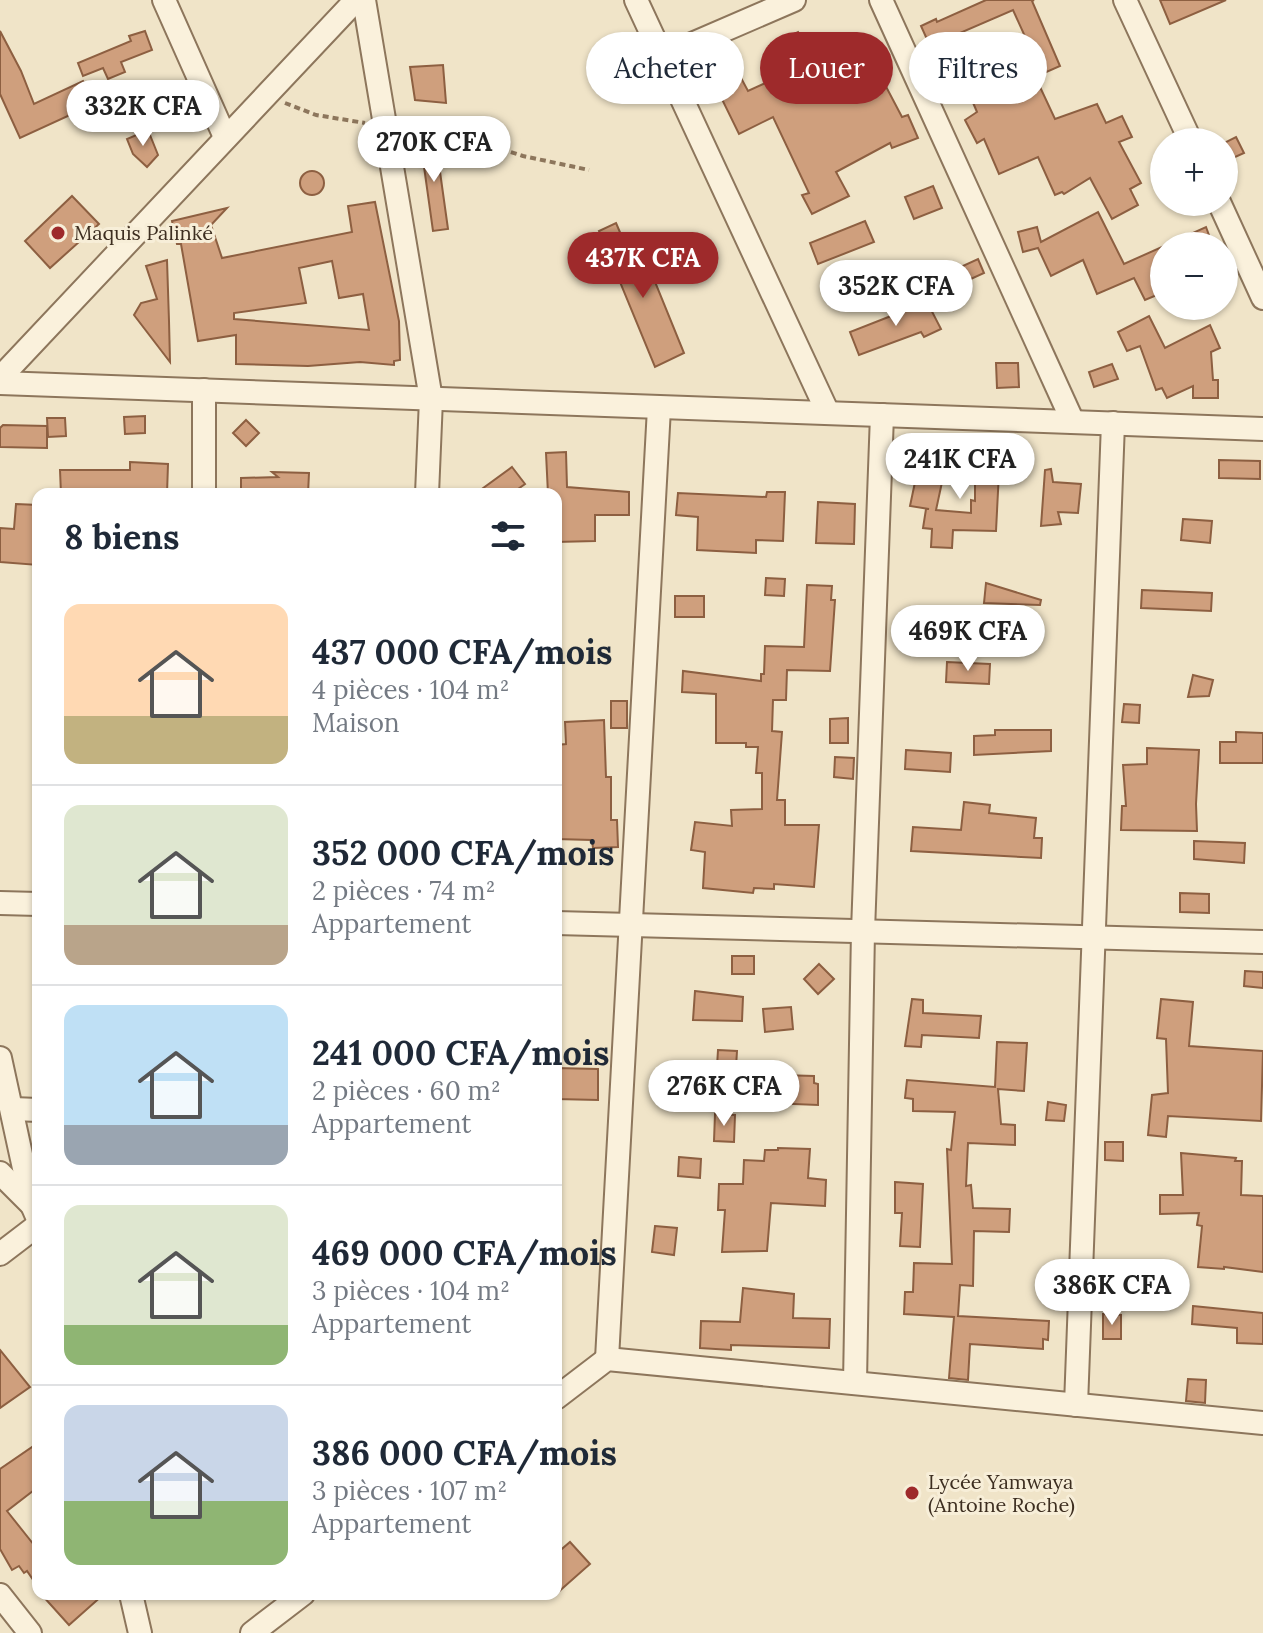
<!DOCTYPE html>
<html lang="fr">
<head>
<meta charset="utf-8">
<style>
	body { margin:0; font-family:Lora,serif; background:#f6f6f7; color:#1f2937; height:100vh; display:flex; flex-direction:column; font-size:30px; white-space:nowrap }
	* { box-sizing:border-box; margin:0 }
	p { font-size:26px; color:#747a83 }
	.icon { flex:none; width:44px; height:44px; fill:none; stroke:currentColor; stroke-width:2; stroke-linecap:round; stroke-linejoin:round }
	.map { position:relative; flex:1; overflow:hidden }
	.panel { position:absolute; left:32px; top:488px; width:530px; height:1112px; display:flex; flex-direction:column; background:#fff; border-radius:16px; box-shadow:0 2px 6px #0004 }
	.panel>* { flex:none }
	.banner { position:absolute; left:586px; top:32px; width:556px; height:72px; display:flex; gap:16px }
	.buttons { position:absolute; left:1150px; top:128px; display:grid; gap:16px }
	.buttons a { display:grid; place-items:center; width:88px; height:88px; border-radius:50%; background:#fff; box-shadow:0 2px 6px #0004; font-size:40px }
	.price { position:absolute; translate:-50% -68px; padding:0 18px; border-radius:28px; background:#fff; color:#222; font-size:26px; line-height:52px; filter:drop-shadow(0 2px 4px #0008) }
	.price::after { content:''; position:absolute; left:50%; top:48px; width:24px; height:18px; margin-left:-12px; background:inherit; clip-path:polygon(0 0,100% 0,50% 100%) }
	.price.active { background:#9e2a2b; color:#fff }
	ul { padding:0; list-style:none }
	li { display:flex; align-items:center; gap:24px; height:200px; padding:0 32px }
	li+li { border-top:2px solid #e0e1e3 }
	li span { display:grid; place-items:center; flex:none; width:224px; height:160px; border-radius:16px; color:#555 }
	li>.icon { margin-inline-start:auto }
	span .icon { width:96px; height:96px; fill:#fffc; stroke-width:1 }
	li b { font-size:34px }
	h2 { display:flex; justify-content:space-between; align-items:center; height:96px; padding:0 32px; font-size:34px }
	.tag { padding:0 28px; border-radius:36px; background:#fff; box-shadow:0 2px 6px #0004; font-size:28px; line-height:72px }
	.tag.active { background:#9e2a2b; color:#fff }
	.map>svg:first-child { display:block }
</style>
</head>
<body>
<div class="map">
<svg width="1263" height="1633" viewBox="0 0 1263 1633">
	<rect width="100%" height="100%" fill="#f0e4c8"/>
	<g fill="#cf9f7d" stroke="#8d5f41" stroke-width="2" fill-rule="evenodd">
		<polygon points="986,0 1034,0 1032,1 1060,66 1042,74 1013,10 930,46 921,26 936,19 937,22"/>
		<polygon points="1160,0 1226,0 1170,24"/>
		<polygon points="0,31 21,71 34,104 83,81 94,104 20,138 0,94"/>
		<polygon points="145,31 152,50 121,62 125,72 108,79 103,68 83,76 78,63 131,41 129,36"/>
		<polygon points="798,32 815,72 823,69 835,100 881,77 902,117 908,115 918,138 892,148 890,143 836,172 849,196 812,214 802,195 809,193 773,117 739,134 716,87 740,76 748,91 783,75 769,46"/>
		<polygon points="443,65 446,103 415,100 410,67"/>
		<polygon points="1033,72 1055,119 1097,104 1106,123 1122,116 1132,137 1119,142 1141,183 1130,189 1138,205 1112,219 1090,178 1064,194 1062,192 1055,195 1038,157 999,174 984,139 977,143 965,120 977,112 971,98"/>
		<polygon points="148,130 158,155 147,167 133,154 127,139"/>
		<polygon points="435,136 448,229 433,231 420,138"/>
		<polygon points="1236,137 1244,153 1224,162 1224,143"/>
		<circle cx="312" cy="183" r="12"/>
		<polygon points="933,186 942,208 914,219 905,197"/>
		<polygon points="72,196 99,224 50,268 25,241"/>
		<path d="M375 202 399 321 400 360 394 361V365L360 362 308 366 236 364V335L198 341 181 244H177L172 221 227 208 211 225 222 258 352 232 348 206ZM332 261 339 298 363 294 369 330 234 319V313L306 303 299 268Z"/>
		<polygon points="1098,212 1124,264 1164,246 1164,292 1145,300 1134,278 1097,294 1083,260 1051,276 1038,248 1023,252 1018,232 1037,227 1041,242"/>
		<polygon points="865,221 874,242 818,264 810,243"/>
		<polygon points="616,223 637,272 649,267 684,353 655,367 599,231"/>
		<polygon points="1206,227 1213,246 1164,246"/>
		<polygon points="978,259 984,273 960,284 954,270"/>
		<polygon points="167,260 169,321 170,362 134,315 141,303 157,299 146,266"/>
		<polygon points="925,298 941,329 924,337 921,332 859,355 850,332 891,316"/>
		<polygon points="1149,316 1165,348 1210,325 1220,348 1211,352 1213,380 1218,380 1218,398 1193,398 1193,386 1167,398 1162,388 1156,390 1140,346 1127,351 1118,332"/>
		<polygon points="996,363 1018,363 1019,387 997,388"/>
		<polygon points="1112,364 1118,379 1094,387 1089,372"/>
		<polygon points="145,416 145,433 125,434 124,417"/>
		<polygon points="47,418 65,418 66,436 48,437"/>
		<polygon points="246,420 259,433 246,446 233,433"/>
		<polygon points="3,425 47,426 47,448 0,447 0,428"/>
		<polygon points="566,452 567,487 629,492 629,515 595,515 595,541 556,542 556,494 548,494 546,453"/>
		<polygon points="975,452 1000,452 996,531 953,530 952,548 931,547 932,529 923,528 926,509 929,509 910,506 918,468 944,473 936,510 971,513 971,500 975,501"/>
		<polygon points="1219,460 1260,461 1260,479 1219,478"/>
		<polygon points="130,462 168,464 167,494 61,494 60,470 130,470"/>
		<polygon points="512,467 525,484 511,494 475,494"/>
		<polygon points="1051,469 1053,482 1081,484 1078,513 1058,512 1061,524 1041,526 1045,470"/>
		<polygon points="272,472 309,473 308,494 241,494 241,478 278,477"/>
		<polygon points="767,492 785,492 783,541 756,540 756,553 697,550 698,517 676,515 678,493 766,497"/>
		<polygon points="818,502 855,504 854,544 816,543"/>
		<polygon points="16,504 38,505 38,565 0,562 0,528 14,529"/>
		<polygon points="1183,519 1212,521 1210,543 1181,540"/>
		<polygon points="766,578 785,579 784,596 765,595"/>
		<polygon points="986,583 1041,600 1040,605 984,603"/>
		<polygon points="807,585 832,586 831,600 835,600 830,671 787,670 786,700 773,700 772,731 782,732 777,800 785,800 785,825 819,825 814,887 774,884 774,889 754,888 753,893 703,888 705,852 691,850 695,822 732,826 731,810 762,809 762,773 756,773 758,747 746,747 746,743 716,743 716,694 682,692 683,671 761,681 761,674 764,674 765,646 804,647"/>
		<polygon points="1142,590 1212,593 1211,611 1141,608"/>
		<rect x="675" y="596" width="29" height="21"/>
		<polygon points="947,662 990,664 989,684 946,682"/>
		<polygon points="1193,675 1213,680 1209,696 1188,697"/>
		<rect x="611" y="701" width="16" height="27"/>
		<polygon points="1124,704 1140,705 1139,723 1122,722"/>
		<polygon points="848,718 848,743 830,743 830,719"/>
		<polygon points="604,720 606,777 611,777 611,820 617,820 618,847 593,848 592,840 556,839 556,745 566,744 565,722"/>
		<polygon points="995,730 1051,730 1051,751 974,755 974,736 995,735"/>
		<polygon points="1236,732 1263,733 1263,763 1220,763 1220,742 1236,742"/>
		<polygon points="1147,748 1199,750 1196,804 1197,831 1121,830 1122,806 1126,806 1123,765 1147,764"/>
		<polygon points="906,750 951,753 950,772 905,769"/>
		<polygon points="835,757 854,758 853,779 834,777"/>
		<polygon points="964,802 990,805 989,813 1036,818 1034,838 1042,838 1041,858 911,851 913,827 961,830"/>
		<polygon points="1194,841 1245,843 1244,863 1194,859"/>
		<polygon points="1180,893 1209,894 1209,913 1180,912"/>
		<rect x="732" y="956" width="22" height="18"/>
		<polygon points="819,964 834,979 818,994 804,979"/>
		<polygon points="1245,971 1263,972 1263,988 1244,986"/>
		<polygon points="695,991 743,997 742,1021 693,1020"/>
		<polygon points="912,999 923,1000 923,1013 981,1016 979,1038 922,1035 921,1047 905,1046"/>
		<polygon points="1161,999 1193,1002 1189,1046 1263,1051 1261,1121 1168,1116 1166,1137 1148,1135 1152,1095 1168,1093 1166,1039 1157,1038"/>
		<polygon points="791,1007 793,1029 765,1032 763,1009"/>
		<polygon points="997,1042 1027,1043 1024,1091 998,1089 1001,1124 1015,1125 1015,1145 968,1143 966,1186 971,1185 973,1208 1010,1209 1009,1232 974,1231 973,1286 960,1285 958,1316 1049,1321 1048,1340 1043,1339 1043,1349 970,1344 968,1380 949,1378 954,1317 904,1314 905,1292 913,1292 914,1263 952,1264 947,1149 951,1150 955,1112 913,1111 913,1099 905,1098 907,1080 995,1087"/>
		<polygon points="718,1050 737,1051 735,1084 716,1083"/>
		<polygon points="556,1068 598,1069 598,1100 556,1099"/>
		<polygon points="748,1074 814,1076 814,1083 818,1084 818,1105 747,1102"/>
		<polygon points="1048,1102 1066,1105 1064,1121 1046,1120"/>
		<polygon points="715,1114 735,1115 734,1142 714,1141"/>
		<polygon points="1105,1142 1123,1142 1123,1161 1105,1160"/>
		<polygon points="778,1148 810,1149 808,1178 826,1180 825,1206 771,1203 767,1251 722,1252 725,1210 718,1210 719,1184 743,1184 744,1160 764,1161 765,1150 778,1150"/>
		<polygon points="1181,1153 1236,1158 1235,1161 1242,1161 1241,1195 1263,1196 1263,1272 1224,1267 1224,1269 1198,1267 1202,1226 1197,1225 1199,1213 1160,1214 1160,1195 1183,1195"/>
		<polygon points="679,1157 701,1159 700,1178 678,1176"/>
		<polygon points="895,1182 923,1184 920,1247 900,1246 902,1213 895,1213"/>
		<polygon points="655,1226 677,1228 674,1255 652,1252"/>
		<polygon points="743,1288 794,1294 793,1318 830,1319 829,1348 731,1345 731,1350 700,1348 701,1321 740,1322"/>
		<polygon points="1193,1306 1263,1313 1263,1344 1237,1343 1237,1328 1192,1324"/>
		<polygon points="1103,1314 1121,1315 1121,1339 1103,1339"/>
		<polygon points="0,1350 30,1387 0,1408"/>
		<polygon points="1188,1379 1206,1380 1205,1403 1186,1401"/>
		<polygon points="38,1443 38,1487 7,1511 38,1550 38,1587 27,1571 24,1573 19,1566 12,1570 0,1549 0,1469"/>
		<polygon points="570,1542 590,1564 556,1594 556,1554"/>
		<polygon points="41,1594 104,1594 69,1625"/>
	</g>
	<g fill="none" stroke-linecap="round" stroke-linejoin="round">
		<g stroke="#8d765c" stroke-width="26">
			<g id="minor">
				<polyline points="164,0 225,137"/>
				<polyline points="364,0 431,399 427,494"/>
				<polyline points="636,0 828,413"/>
				<polyline points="881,0 1073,422"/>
				<polyline points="1125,0 1191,142"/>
				<polyline points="662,57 794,0"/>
				<polyline points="1219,202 1263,298"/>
				<polyline points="0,378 356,0"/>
				<polyline points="0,383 1263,429"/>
				<polyline points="204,494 204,390"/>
				<polyline points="0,903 38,904"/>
				<polyline points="556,923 1263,942"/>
				<polyline points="0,1058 32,1205 38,1219"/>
				<polyline points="13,1109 38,1110"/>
				<polyline points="0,1173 32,1205"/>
				<polyline points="0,1254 38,1225"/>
				<polyline points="607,1359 659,408"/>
				<polyline points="855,1383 863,931 882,415"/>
				<polyline points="556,1398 607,1359 1263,1423"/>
				<polyline points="1076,1405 1113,423"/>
				<polyline points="131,1594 140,1633"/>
				<polyline points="0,1595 30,1633"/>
				<polyline points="252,1633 303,1594"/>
			</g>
		</g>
		<g stroke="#8d765c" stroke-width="4" stroke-dasharray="6 4" stroke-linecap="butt">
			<polyline points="285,103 316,115 365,123"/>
			<polyline points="405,130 433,127 523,156 589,170"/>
		</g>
		<use href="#minor" stroke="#faf1dc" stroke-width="22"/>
	</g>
	<g fill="#9e2a2b" stroke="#f7eed8" stroke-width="3">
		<circle cx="58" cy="233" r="8"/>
		<circle cx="912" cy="1493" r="8"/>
	</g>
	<g text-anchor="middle" stroke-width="6" stroke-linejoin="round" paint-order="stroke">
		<g font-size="20" fill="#3d2e20" stroke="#f7eed8" text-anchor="start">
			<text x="74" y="240">Maquis Palinké</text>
			<text x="928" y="1489">Lycée Yamwaya<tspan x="928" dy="23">(Antoine Roche)</tspan></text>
		</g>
	</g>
</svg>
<div class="buttons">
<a>+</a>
<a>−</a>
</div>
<b class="price" style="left:143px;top:148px">332K CFA</b>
<b class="price" style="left:434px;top:184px">270K CFA</b>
<b class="price active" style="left:643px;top:300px">437K CFA</b>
<b class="price" style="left:896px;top:328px">352K CFA</b>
<b class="price" style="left:960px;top:501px">241K CFA</b>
<b class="price" style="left:968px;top:673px">469K CFA</b>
<b class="price" style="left:724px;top:1128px">276K CFA</b>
<b class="price" style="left:1112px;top:1327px">386K CFA</b>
<div class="banner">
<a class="tag">Acheter</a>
<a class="tag active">Louer</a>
<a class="tag">Filtres</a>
</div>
<section class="panel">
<h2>8 biens<svg class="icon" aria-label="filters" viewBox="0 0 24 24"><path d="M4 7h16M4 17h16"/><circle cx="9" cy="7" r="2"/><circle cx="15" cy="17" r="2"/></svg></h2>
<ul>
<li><span style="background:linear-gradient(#ffd9b3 70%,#c2b280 0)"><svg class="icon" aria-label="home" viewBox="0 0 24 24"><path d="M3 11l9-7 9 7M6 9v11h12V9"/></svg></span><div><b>437 000 CFA/mois</b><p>4 pièces · 104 m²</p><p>Maison</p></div></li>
<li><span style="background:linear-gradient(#dfe7d0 75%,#b9a48a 0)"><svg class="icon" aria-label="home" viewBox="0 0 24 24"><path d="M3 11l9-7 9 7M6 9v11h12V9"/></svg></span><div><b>352 000 CFA/mois</b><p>2 pièces · 74 m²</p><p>Appartement</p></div></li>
<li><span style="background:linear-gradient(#bfe0f5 75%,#9aa5b1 0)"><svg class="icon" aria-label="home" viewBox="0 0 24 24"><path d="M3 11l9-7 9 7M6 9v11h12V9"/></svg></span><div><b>241 000 CFA/mois</b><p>2 pièces · 60 m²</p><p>Appartement</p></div></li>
<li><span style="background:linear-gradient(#dfe7d0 75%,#8fb573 0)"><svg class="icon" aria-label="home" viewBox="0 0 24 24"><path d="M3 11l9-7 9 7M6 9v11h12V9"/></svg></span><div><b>469 000 CFA/mois</b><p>3 pièces · 104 m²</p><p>Appartement</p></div></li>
<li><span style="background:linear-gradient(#c9d6e8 60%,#8fb573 0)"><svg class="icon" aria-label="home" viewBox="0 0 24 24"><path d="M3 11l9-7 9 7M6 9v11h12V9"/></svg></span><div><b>386 000 CFA/mois</b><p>3 pièces · 107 m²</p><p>Appartement</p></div></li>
</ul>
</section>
</div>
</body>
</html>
